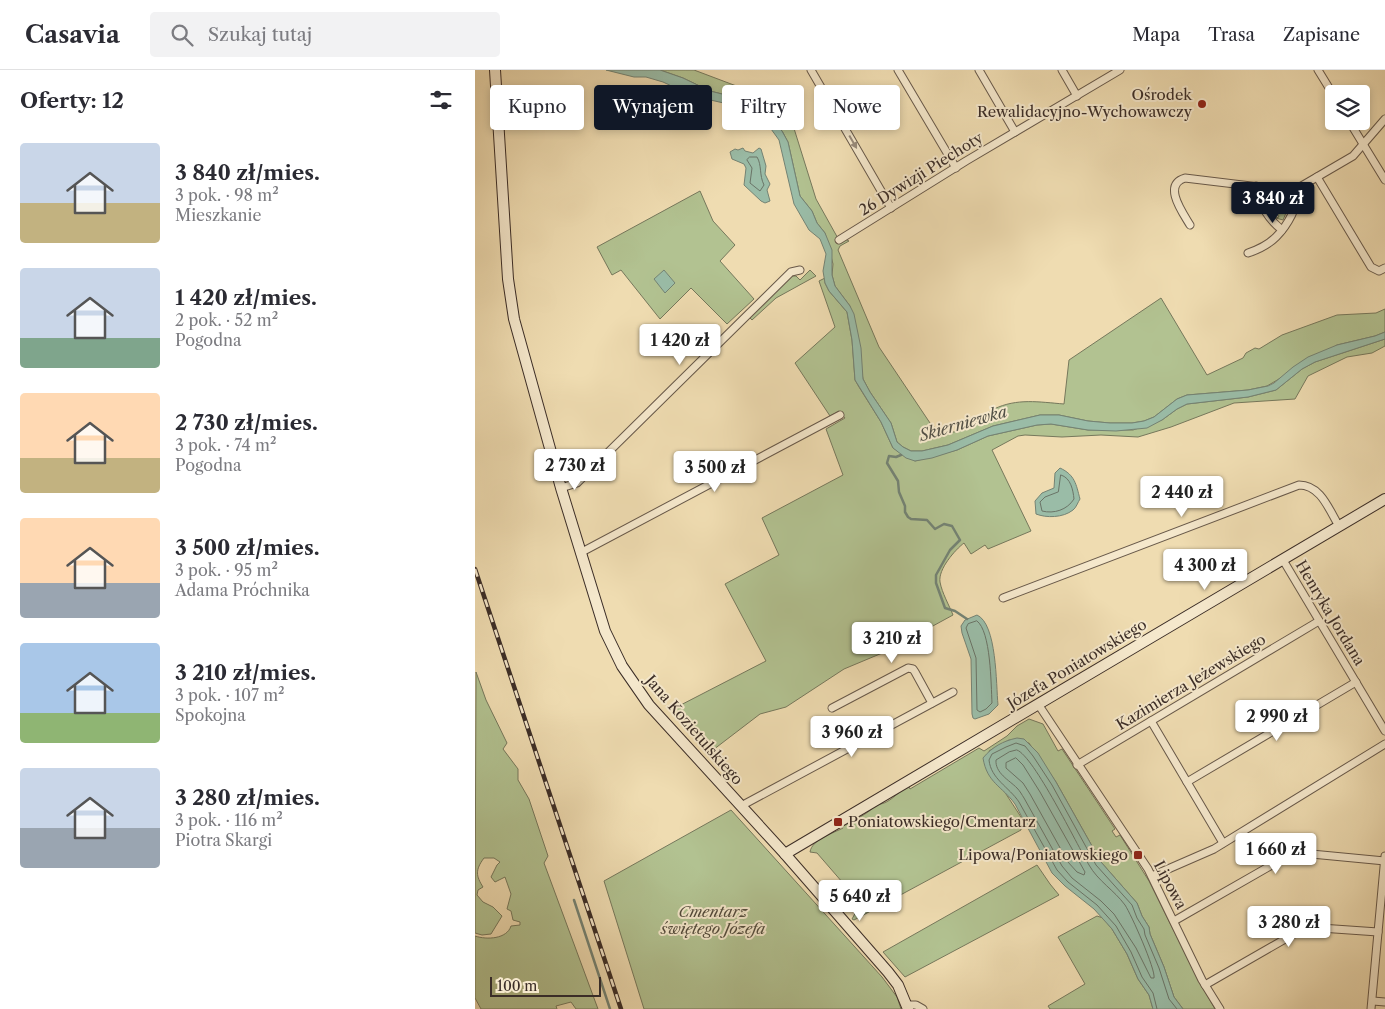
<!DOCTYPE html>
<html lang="pl">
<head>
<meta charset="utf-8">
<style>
	body { margin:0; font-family:"Libre Caslon Text",serif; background:#f2f2f3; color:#2b2b33; height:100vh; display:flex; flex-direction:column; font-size:19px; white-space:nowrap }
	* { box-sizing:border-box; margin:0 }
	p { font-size:16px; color:#7c7c81 }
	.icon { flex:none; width:28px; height:28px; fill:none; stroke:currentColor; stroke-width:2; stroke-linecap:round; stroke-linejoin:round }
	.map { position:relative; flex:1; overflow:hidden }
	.side { display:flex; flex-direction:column; background:#fff; width:475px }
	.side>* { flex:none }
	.guide { position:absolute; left:15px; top:15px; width:475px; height:45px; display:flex; gap:10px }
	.buttons { position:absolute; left:850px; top:15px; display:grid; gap:10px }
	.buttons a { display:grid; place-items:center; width:45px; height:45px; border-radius:5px; background:#fff; box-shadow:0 2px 8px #0003; font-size:25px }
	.scale { position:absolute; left:15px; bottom:12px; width:111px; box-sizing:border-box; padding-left:5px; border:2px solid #3b2d27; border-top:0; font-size:14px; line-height:18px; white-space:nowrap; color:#3b2d27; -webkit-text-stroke:4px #f5e8cc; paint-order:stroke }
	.price { position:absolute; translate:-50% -42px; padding:0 11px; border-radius:5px; background:#fff; color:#222; font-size:16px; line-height:32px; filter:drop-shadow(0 1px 2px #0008) }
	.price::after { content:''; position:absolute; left:50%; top:30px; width:15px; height:11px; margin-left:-8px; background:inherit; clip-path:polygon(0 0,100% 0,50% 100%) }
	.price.current { background:#111827; color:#fff }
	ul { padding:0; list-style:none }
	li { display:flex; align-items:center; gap:15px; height:125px; padding:0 20px }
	li span { display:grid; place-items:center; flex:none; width:140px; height:100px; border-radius:5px; color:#555 }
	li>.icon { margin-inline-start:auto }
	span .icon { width:60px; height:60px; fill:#fffc; stroke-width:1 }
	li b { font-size:21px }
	h2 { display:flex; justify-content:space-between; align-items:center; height:60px; padding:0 20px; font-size:21px }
	.pill { padding:0 18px; border-radius:5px; background:#fff; box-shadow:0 2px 8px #0003; font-size:18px; line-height:45px }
	.pill.current { background:#111827; color:#fff }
	header { display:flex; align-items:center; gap:30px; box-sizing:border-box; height:70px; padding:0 25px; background:#fff; border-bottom:1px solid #e1e1e2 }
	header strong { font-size:24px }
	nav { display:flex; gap:28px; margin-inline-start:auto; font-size:18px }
	.search { width:350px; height:45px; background:#f2f2f3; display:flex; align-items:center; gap:12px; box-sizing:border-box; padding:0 18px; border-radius:5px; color:#7c7c81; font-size:19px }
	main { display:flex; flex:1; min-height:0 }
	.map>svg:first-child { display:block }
</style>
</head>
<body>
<header>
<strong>Casavia</strong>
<div class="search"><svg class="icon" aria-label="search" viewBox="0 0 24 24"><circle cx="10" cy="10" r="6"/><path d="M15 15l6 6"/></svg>Szukaj tutaj</div>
<nav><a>Mapa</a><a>Trasa</a><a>Zapisane</a></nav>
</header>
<main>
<section class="side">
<h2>Oferty: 12<svg class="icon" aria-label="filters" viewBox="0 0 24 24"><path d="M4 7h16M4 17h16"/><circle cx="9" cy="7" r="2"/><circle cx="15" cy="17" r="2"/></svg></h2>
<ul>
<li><span style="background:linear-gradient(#c9d6e8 60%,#c2b280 0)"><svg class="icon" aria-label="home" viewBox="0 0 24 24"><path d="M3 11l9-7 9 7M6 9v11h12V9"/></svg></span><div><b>3 840 zł/mies.</b><p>3 pok. · 98 m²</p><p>Mieszkanie</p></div></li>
<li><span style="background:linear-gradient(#c9d6e8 70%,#7fa58c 0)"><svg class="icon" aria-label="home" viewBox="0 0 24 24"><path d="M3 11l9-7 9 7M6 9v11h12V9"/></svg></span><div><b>1 420 zł/mies.</b><p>2 pok. · 52 m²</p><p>Pogodna</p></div></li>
<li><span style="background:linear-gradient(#ffd9b3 65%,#c2b280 0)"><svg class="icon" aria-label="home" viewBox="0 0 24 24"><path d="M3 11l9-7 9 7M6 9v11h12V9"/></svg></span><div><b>2 730 zł/mies.</b><p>3 pok. · 74 m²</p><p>Pogodna</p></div></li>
<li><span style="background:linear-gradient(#ffd9b3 65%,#9aa5b1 0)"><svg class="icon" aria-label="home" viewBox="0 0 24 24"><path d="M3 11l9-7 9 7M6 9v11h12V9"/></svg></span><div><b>3 500 zł/mies.</b><p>3 pok. · 95 m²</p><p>Adama Próchnika</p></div></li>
<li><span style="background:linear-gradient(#a9c7e8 70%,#8fb573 0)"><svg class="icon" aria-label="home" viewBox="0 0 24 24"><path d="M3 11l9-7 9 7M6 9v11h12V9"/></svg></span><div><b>3 210 zł/mies.</b><p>3 pok. · 107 m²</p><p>Spokojna</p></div></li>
<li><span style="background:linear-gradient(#c9d6e8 60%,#9aa5b1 0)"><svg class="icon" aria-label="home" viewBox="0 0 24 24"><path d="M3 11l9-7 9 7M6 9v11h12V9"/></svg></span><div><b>3 280 zł/mies.</b><p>3 pok. · 116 m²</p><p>Piotra Skargi</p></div></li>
</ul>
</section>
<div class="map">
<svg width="910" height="939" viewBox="0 0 910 939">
	<rect width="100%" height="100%" fill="#efdcb1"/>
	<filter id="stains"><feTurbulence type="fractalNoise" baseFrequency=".004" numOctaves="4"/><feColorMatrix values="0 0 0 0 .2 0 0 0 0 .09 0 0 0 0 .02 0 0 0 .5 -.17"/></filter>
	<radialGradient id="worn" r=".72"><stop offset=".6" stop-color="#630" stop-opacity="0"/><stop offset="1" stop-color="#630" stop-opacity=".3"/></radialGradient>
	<g fill="#b2c291" stroke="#76785c">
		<path d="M185 0H219L280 23 317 52 341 129 365 172 370 169 374 171 365 176 363 180 404 277 455 353 466 363C494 363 497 351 519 339 542 328 564 332 589 334L594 290 686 228 732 305 768 288 771 283 780 278 784 279 807 265 862 245 901 243 910 239V262L900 266 862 275 792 316 773 320 712 325 702 329 679 347 669 351 657 353H635L613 351 584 345H565L518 356 473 375 447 381H436L428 377 422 372 416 353 395 322 388 309 375 236 360 216 357 205 358 194 350 163 342 153 337 141 325 126 313 72 307 61 288 39 263 28 235 21 208 8Z"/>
		<polygon points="225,121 238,151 260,175 245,191 279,229 252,254 216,218 185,249 146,200 137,205 122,177"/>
		<polygon points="792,123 807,125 814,129 814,136 808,150 801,148 804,147 792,127 789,127 789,125"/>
		<polygon points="335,200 341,206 301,228 277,250 275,248 317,206 321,206 325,210"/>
		<path d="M350 208V213L354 221 372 242 377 270 380 310 384 317 406 352 418 378 440 391 482 380 513 366 562 355 576 354 613 360H658L687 350 702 339 712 334 773 327 801 320 827 299 840 292 910 269V276L897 283 872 287 833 306 820 329 759 333 696 357 663 367 626 365 587 367 550 365 543 366 517 380 556 461 513 479 510 475 496 484 489 473C480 480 463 499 465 512 467 523 474 535 478 545L412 581 369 599 311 637 285 644 234 683 196 640 291 591 250 514 304 485 287 448 368 405 351 359 370 348 364 341 355 346 320 293 360 257 344 211Z"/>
		<path d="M1 602 11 630 32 673 28 679 43 699V710L54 729 73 786 69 793 123 939H101L96 932 81 936 82 939H6L0 928V866C12 870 32 869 36 856L45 855V852L38 850 36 841 32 839 36 824 30 807 20 812 16 807 22 795 25 792 19 788H9C0 800 1 806 8 817L3 820 2 825 8 832 18 837 27 846 16 864 7 865 0 863Z"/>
		<path d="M554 649 568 654 583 681 587 679 640 759 637 761 641 767 645 765 674 811 724 911 740 939H708L699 927 689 897 675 864 674 857 667 846 662 833 626 792 581 712 554 673 534 670 514 681 531 724 546 747V760L379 850 377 849 382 840 380 829 381 828 342 783 335 782C337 769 359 763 368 758L366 755C379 750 393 745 401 734 413 736 424 721 433 715L435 719 504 678 509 681 532 666 542 656Z"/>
		<polygon points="256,740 407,907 422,927 426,939 169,939 129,811"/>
		<polygon points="562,795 575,814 584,825 430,907 408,882"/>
		<polygon points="622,846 628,848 637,859 652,884 663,909 674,925 678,939 575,939 573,936 610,914 583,867"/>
	</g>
	<g fill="#9abca7" stroke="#748374">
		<polygon points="131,0 185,0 208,8 235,21 263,28 283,36 288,39 307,61 313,72 325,126 337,141 342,153 350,163 357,180 357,205 360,216 375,236 379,244 386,278 388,309 395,322 416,353 422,372 428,377 436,381 447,381 473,375 518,356 565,345 584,345 613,351 635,353 657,353 669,351 679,347 702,329 712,325 773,320 793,316 799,313 818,297 833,287 862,275 900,266 910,262 910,269 840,292 827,299 801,320 773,327 712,334 702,339 687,350 672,358 641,361 613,360 576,354 562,355 513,366 482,380 457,388 440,391 431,388 418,378 406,352 380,310 377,270 372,242 354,221 350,213 348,201 351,184 345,169 334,160 319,134 304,70 291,52 281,45 253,34 218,26 188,12 171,7 159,7"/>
		<polygon points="268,78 270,81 278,83 284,78 286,79 291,96 290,104 295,114 292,120 295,131 290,133 286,131 269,115 271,98 269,94 257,89 255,82 260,79 263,80"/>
		<polygon points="189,200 200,213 190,223 179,209"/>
		<path d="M585 398C600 405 601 414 605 429 603 432 601 438 598 440 588 448 571 448 561 444L560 431 567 423 579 418 580 403Z"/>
		<path d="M502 545C522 554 521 614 523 635L514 644 500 649 498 648 497 644 496 589 487 563 486 556 490 550Z"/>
		<path d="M542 668 549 669 563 683 581 712 626 792 662 833 667 846 674 857 675 864 689 897 699 927 708 939H678L674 925 663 909 652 884 637 859 619 839 590 816 577 803 540 734C527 716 512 713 508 688 517 677 528 671 542 668Z"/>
	</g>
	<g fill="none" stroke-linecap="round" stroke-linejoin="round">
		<g stroke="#6a7467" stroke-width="1">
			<path d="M275 87H282C287 95 284 105 289 115L285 121 275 113 277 98 272 90Z"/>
			<path d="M586 405C596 408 598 420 599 429 592 440 579 444 567 441L565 432 570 427 583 422Z"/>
			<path d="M502 551C516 561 516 615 517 633L511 639 505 642 502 640 501 588 491 558 493 554Z"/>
			<path d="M542 680C559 686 602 775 614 795 623 811 639 820 650 835 656 844 681 900 679 908H676L661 878 639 844 626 831 597 808 587 796 549 728C547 725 545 721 542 718 534 710 520 703 521 690L534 682Z"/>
			<polygon points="541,688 548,695 565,722 610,802 609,805 602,802 593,792 555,724 548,713 531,698 531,693"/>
			<path d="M682 939 678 923 667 907 656 882 641 856 622 835 593 812 582 800 544 732C534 717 516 709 514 690L517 684 531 677 541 673 550 676 558 686 577 715 621 795 657 835 662 848 669 859 670 865 684 898 694 929 702 939"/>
		</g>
		<g stroke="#748374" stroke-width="2.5">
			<polyline points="426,385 421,387 414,386 412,393 423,411 424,422 430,436 430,442 433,447 436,449 452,450 460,459 469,454 477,456 485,470 475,480 461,505 461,513 470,538 480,541 492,549"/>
			<polyline points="99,830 135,939"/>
		</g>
		<g stroke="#68594a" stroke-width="9">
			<g id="street">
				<polyline points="336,0 416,138"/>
				<polyline points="423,0 481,98"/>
				<polyline points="504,0 540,62"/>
				<polyline points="587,0 602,26"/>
				<polyline points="843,0 859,26"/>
				<polyline points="874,51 910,110"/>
				<polyline points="842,107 896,197 904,201 910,198"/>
				<path d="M781 116C782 132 794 150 807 160"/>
				<path d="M715 155C708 143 687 115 710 108L818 121 878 86 910 49"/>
				<polyline points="364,170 491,91 645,0"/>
				<path d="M773 183C782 180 794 174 801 167 812 156 825 135 821 120"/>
				<polyline points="86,418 102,413 316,202 325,200"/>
				<polyline points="105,483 365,345"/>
				<polyline points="808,490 910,661"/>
				<path d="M528 528 824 415C846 415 854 440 864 456"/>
				<polyline points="563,634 673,799 727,910 745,939"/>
				<polyline points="357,638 433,598 438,599 440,602 457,633"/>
				<polyline points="676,651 748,773"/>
				<polyline points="602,695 844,551"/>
				<polyline points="712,712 881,612"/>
				<polyline points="266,736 478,622"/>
				<polyline points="677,806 739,779 910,674"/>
				<polyline points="699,851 816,784 826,783 910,791"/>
				<polyline points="730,915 831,857 903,862"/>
				<polyline points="898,931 910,932"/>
				<polyline points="432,935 441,935 448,939"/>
				<polyline points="896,939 910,786"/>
			</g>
		</g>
		<g stroke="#3b2d27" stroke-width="12">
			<g id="secondary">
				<polyline points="20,0 33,209 39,249 86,418 130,561 147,596 174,635 310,784 413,902 423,915 433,939"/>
				<polyline points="310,784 910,429"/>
			</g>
		</g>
		<use href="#street" stroke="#f5e8cc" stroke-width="7"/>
		<use href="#secondary" stroke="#f5e8cc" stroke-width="10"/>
		<g stroke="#3b2d27" stroke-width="4.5">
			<polyline id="rail" points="0,499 146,939"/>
		</g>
		<use href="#rail" stroke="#f5e8cc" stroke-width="2.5" stroke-dasharray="8" stroke-linecap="butt"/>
	</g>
	<defs><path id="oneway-solid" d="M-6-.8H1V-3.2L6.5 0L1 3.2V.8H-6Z" transform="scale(1.25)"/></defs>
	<use fill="#988a7a" href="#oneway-solid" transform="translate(378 72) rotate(60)"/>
	<g fill="#8f2418" stroke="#f5e8cc" stroke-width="2">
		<circle cx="727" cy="34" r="5"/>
		<rect x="358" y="747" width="10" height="10" rx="2.5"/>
		<rect x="658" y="780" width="10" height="10" rx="2.5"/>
	</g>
	<g text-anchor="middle" stroke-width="4" stroke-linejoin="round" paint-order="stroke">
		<g font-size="15" fill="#3b2d27" stroke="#f5e8cc" text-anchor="end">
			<text x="717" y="30">Ośrodek<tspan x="717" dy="17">Rewalidacyjno-Wychowawczy</tspan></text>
			<text x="373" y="757" text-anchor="start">Poniatowskiego/Cmentarz</text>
			<text x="653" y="790">Lipowa/Poniatowskiego</text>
		</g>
		<g font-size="15" fill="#3b2d27" stroke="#f5e8cc">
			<text transform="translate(446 104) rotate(-32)" y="5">26 Dywizji Piechoty</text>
			<text transform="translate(855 543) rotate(59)" y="5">Henryka Jordana</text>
			<text transform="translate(602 594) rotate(-31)" y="5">Józefa Poniatowskiego</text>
			<text transform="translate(716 612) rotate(-31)" y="5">Kazimierza Jeżewskiego</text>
			<text transform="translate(219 660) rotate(49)" y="5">Jana Kozietulskiego</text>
			<text transform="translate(695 815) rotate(62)" y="5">Lipowa</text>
		</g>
		<g font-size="15" font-style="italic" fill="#534b3c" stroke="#f5e8cc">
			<text x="238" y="847">Cmentarz<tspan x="238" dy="17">świętego Józefa</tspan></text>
		</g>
		<g font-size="16" font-style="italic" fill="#535147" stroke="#f5e8cc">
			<text transform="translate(488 353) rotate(-16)" y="6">Skierniewka</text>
		</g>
	</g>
	<rect width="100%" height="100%" filter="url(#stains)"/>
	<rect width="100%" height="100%" fill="url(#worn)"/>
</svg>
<div class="buttons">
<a><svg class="icon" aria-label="layers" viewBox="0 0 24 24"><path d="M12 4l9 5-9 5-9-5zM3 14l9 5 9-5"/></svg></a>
</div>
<div class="scale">100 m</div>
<b class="price current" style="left:798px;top:154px">3 840 zł</b>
<b class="price" style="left:205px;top:296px">1 420 zł</b>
<b class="price" style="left:100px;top:421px">2 730 zł</b>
<b class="price" style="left:240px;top:423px">3 500 zł</b>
<b class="price" style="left:707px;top:448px">2 440 zł</b>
<b class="price" style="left:730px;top:521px">4 300 zł</b>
<b class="price" style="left:417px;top:594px">3 210 zł</b>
<b class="price" style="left:802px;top:672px">2 990 zł</b>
<b class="price" style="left:377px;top:688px">3 960 zł</b>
<b class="price" style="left:801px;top:805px">1 660 zł</b>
<b class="price" style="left:385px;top:852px">5 640 zł</b>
<b class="price" style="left:814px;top:878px">3 280 zł</b>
<div class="guide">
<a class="pill">Kupno</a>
<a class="pill current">Wynajem</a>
<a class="pill">Filtry</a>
<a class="pill">Nowe</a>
</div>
</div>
</main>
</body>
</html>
